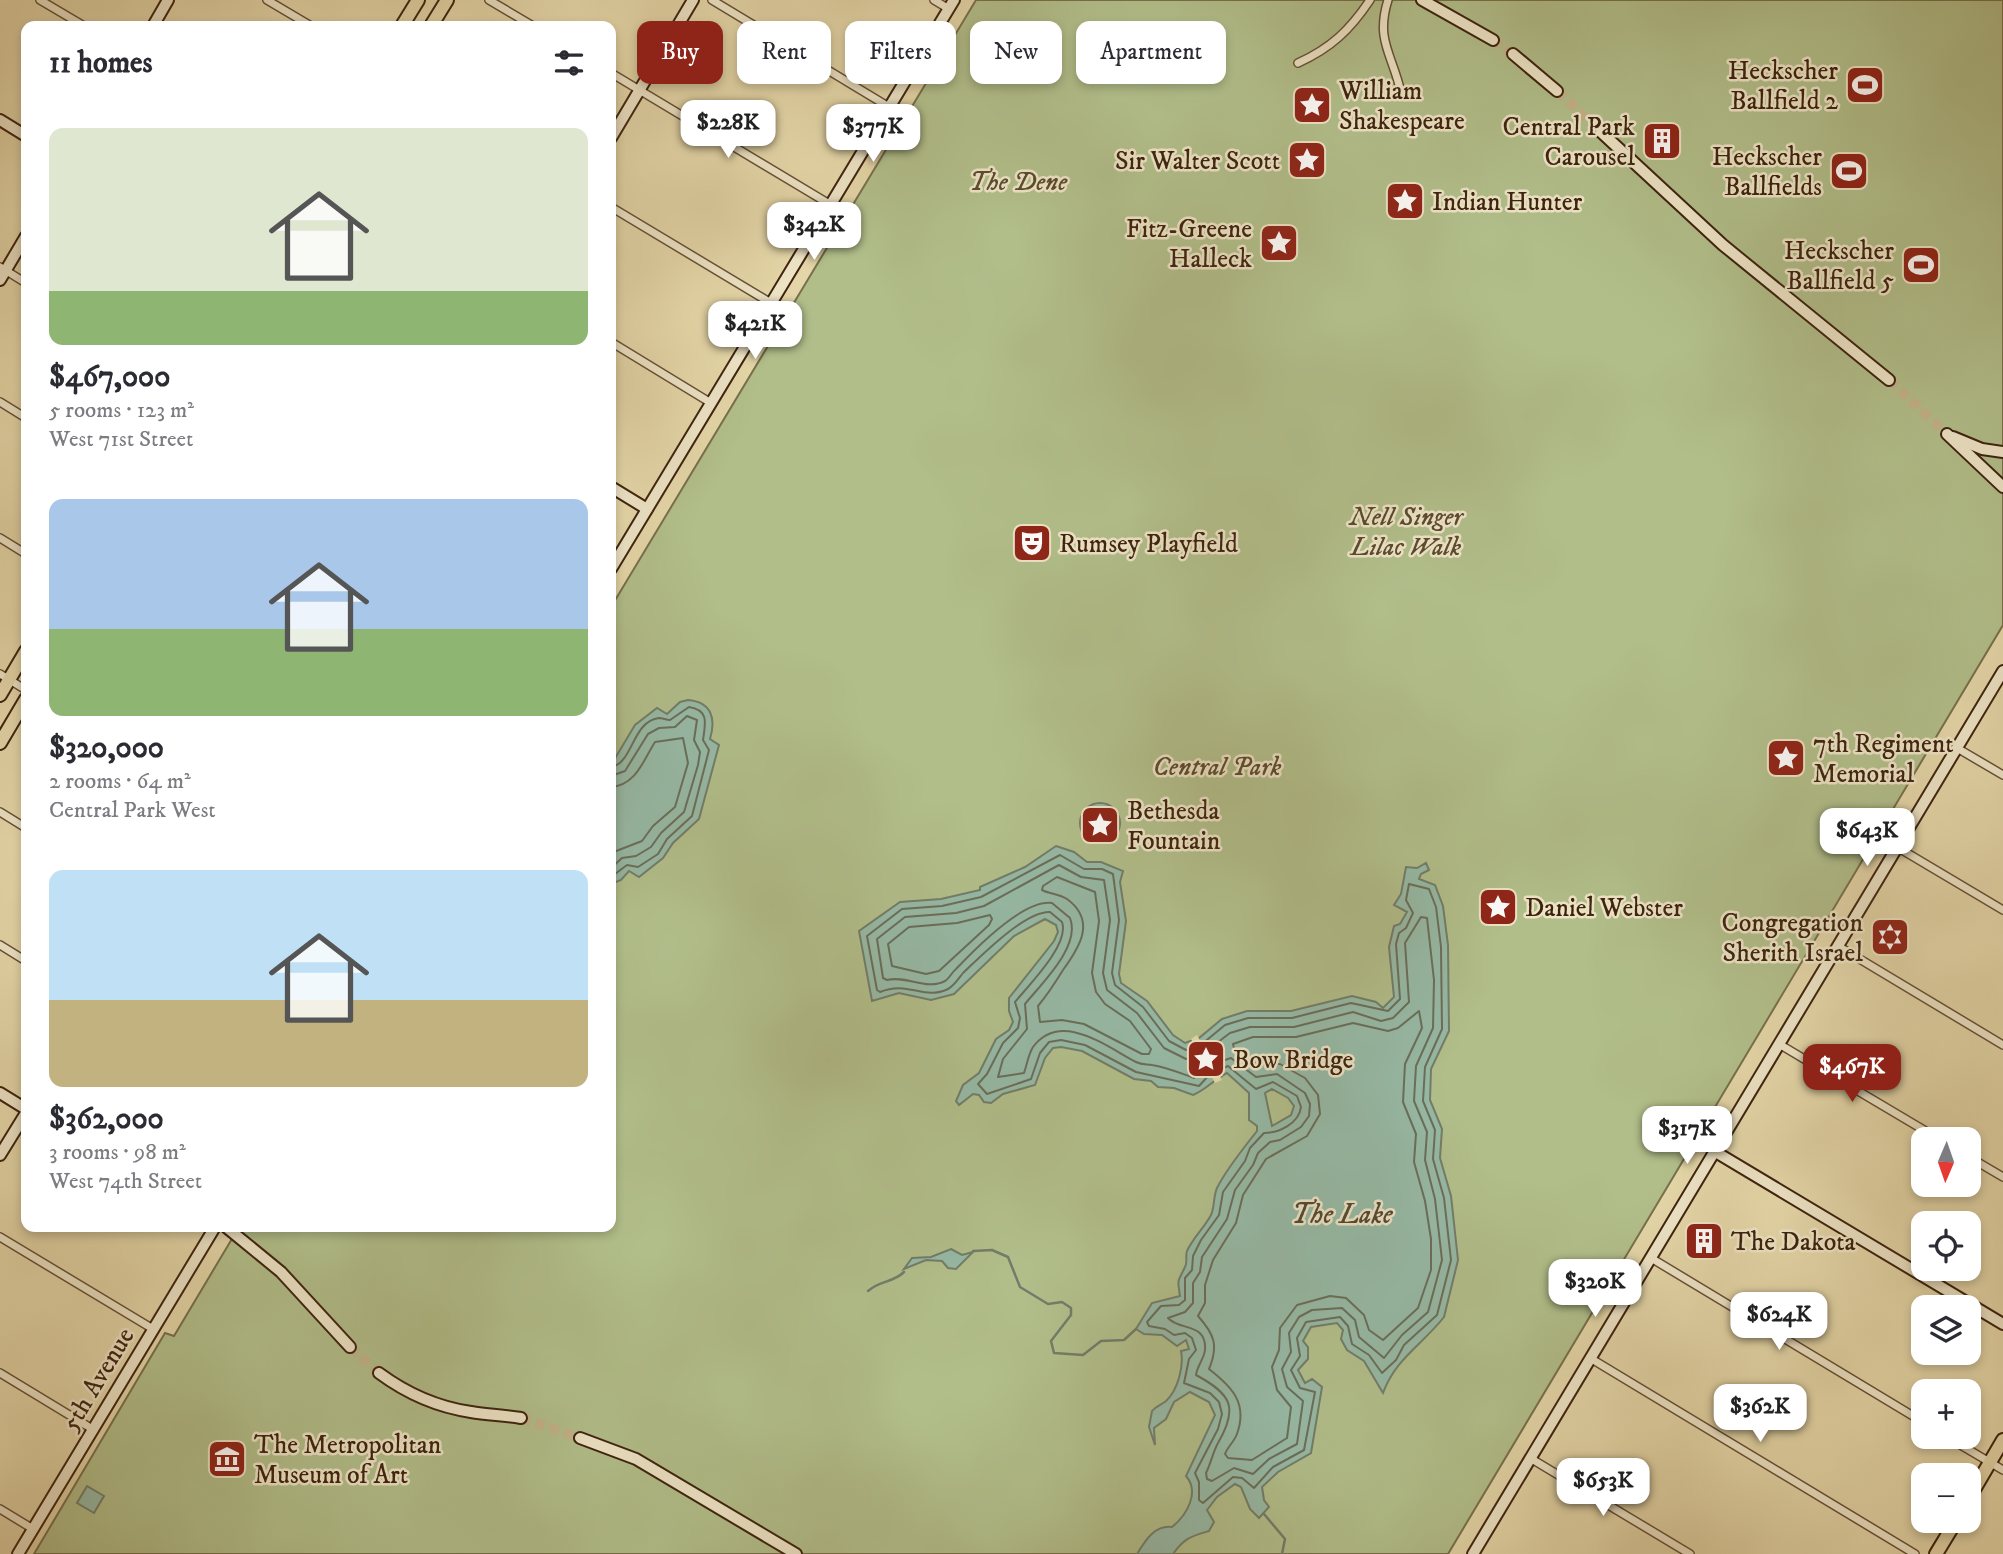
<!DOCTYPE html>
<html lang="en">
<head>
<meta charset="utf-8">
<style>
	body { margin:0; font-family:"IM FELL DW Pica",serif; background:#f2f2f3; color:#2b2b33; height:100vh; display:flex; flex-direction:column; font-size:26px; white-space:nowrap }
	* { box-sizing:border-box; margin:0 }
	p { font-size:23px; color:#7c7c81 }
	.icon { flex:none; width:38px; height:38px; fill:none; stroke:currentColor; stroke-width:2; stroke-linecap:round; stroke-linejoin:round }
	.map { position:relative; flex:1; overflow:hidden }
	.drawer { position:absolute; left:21px; top:21px; width:595px; height:1211px; display:flex; flex-direction:column; background:#fff; border-radius:14px; box-shadow:0 4px 10px #0003 }
	.drawer>* { flex:none }
	.hud { position:absolute; left:637px; top:21px; width:665px; height:63px; display:flex; gap:14px }
	.needle { width:46px; rotate:182deg }
	.fabs { position:absolute; left:1911px; top:1127px; display:grid; gap:14px }
	.fabs a { display:grid; place-items:center; width:70px; height:70px; border-radius:14px; background:#fff; box-shadow:0 4px 10px #0003; font-size:35px }
	.price { position:absolute; translate:-50% -60px; padding:0 16px; border-radius:14px; background:#fff; color:#222; font-size:23px; line-height:46px; filter:drop-shadow(0 2px 4px #0008) }
	.price::after { content:''; position:absolute; left:50%; top:42px; width:21px; height:16px; margin-left:-10px; background:inherit; clip-path:polygon(0 0,100% 0,50% 100%) }
	.price.on { background:#8f2418; color:#fff }
	ul { padding:0; list-style:none }
	li { display:grid; align-content:center; gap:14px; height:371px; padding:0 28px }
	li span { display:grid; place-items:center; height:217px; border-radius:14px; color:#555 }
	li>.icon { margin-inline-start:auto }
	span .icon { width:126px; height:126px; fill:#fffc; stroke-width:1 }
	li b { font-size:30px }
	h2 { display:flex; justify-content:space-between; align-items:center; height:84px; padding:0 28px; font-size:30px }
	.pill { padding:0 24px; border-radius:14px; background:#fff; box-shadow:0 4px 10px #0003; font-size:24px; line-height:63px }
	.pill.on { background:#8f2418; color:#fff }
	.map>svg:first-child { display:block }
</style>
</head>
<body>
<div class="map">
<svg width="2003" height="1554" viewBox="0 0 2003 1554">
	<rect width="100%" height="100%" fill="#e4d6a8"/>
	<filter id="stains"><feTurbulence type="fractalNoise" baseFrequency=".00286" numOctaves="4"/><feColorMatrix values="0 0 0 0 .2 0 0 0 0 .09 0 0 0 0 .02 0 0 0 .5 -.17"/></filter>
	<radialGradient id="worn" r=".72"><stop offset=".6" stop-color="#630" stop-opacity="0"/><stop offset="1" stop-color="#630" stop-opacity=".3"/></radialGradient>
	<polygon fill="#b1be8a" stroke="#77704c" stroke-width="2" points="976,0 2003,0 2003,625 1448,1554 34,1554 165,1333 174,1336 239,1227 611,1227 611,607"/>
	<g fill="#96b9a5" stroke="#727d69" stroke-width="2" fill-rule="evenodd">
		<path d="M688 700C712 702 716 719 710 739L719 745 699 819 673 843 663 858 639 877 629 871 621 880 611 884V765L635 725 657 708 667 714 680 702Z"/>
		<circle cx="1100" cy="823" r="20"/>
		<path d="M1056 846 1074 852 1087 862H1101L1123 871 1120 882 1126 921 1119 974 1121 983 1147 1001 1173 1035 1185 1043 1199 1038 1222 1019 1247 1011H1291L1352 996 1376 1002 1383 1008 1394 997 1389 947 1394 926 1400 924 1407 912 1394 905 1401 894 1406 867 1417 868 1426 863 1429 870 1421 874 1419 879 1435 885 1443 906 1448 945 1449 1031 1431 1069 1430 1100 1442 1129 1440 1158 1451 1196 1458 1260 1444 1317C1422 1345 1396 1358 1383 1393L1364 1361 1347 1350 1341 1339 1343 1330 1337 1323 1311 1327 1303 1341 1308 1347V1359L1298 1370 1305 1383 1312 1379 1322 1387 1311 1453 1278 1472 1262 1487 1264 1500 1269 1507 1259 1518 1250 1509 1241 1487 1235 1484 1217 1497 1207 1510 1214 1522 1209 1531C1192 1536 1184 1538 1173 1554H1137C1145 1541 1154 1525 1172 1527 1187 1515 1200 1492 1186 1476L1215 1415 1209 1402 1190 1392 1174 1402 1166 1419 1154 1428 1155 1445 1149 1427 1152 1411C1156 1406 1161 1405 1166 1401 1178 1390 1184 1366 1181 1351L1189 1349 1186 1340 1177 1346 1162 1335 1144 1334 1136 1329 1152 1303 1180 1296C1177 1277 1178 1282 1185 1267 1188 1262 1185 1256 1187 1251 1193 1238 1204 1228 1211 1215 1215 1206 1213 1197 1217 1188 1227 1168 1243 1149 1257 1131V1126L1249 1120V1093L1227 1073C1213 1080 1207 1089 1193 1095L1174 1088 1158 1087 1151 1081 1134 1079 1082 1051 1061 1047 1053 1048 1045 1058 1035 1085 1003 1094 991 1103 984 1102 979 1095 973 1094 959 1105 956 1101 963 1085 979 1073 996 1039 1009 1030 1013 1022 1009 1011V998L1054 941 1058 932 1056 925 1045 919 1014 936 954 994 931 1000 899 993 872 1001 859 931 900 902 941 899 980 890V887L1025 867ZM1272 1089 1288 1098 1294 1106 1291 1115 1272 1126 1265 1093Z"/>
		<polygon points="951,1249 962,1255 973,1252 956,1269 948,1268 942,1261 926,1260 904,1269 912,1258 931,1257"/>
		<polygon points="87,1486 104,1496 94,1513 77,1503"/>
	</g>
	<polygon fill="#e4d6a8" points="1197,1035 1222,1080 1215,1083 1191,1039"/>
	<g fill="none" stroke-linecap="round" stroke-linejoin="round">
		<g stroke="#6a6e5a" stroke-width="2">
			<path d="M611 767C633 764 632 721 659 718 663 718 666 720 670 720L689 707C710 710 705 725 703 740L709 750 692 816 667 839 658 854 638 867 627 865 611 877"/>
			<polyline points="611,776 625,771 648,734 659,728 675,727 687,716 697,720 694,740 700,752 698,765 684,812 661,833 651,847 636,856 622,858 611,868"/>
			<path d="M611 787C636 785 643 761 655 742L683 738 688 763 675 807 653 826 642 841 611 853"/>
			<circle cx="1100" cy="823" r="13"/>
			<path d="M1060 855 1084 869H1102L1113 874 1119 920 1112 973 1115 985 1143 1007 1169 1041 1186 1050 1202 1044 1225 1025 1248 1018H1292L1351 1003 1388 1011 1400 999 1396 944 1399 933 1406 928 1413 913 1406 900 1409 884 1429 889 1436 907 1441 947 1442 1029 1425 1067 1423 1101 1435 1130 1433 1159 1444 1198 1451 1260 1437 1315 1404 1345 1396 1360 1382 1373 1369 1355 1352 1344 1348 1326 1340 1317 1306 1322 1297 1338 1300 1356 1291 1370 1300 1388 1315 1392 1304 1450 1273 1467 1254 1488 1242 1478 1233 1477 1203 1503 1199 1500V1482L1195 1473 1218 1429 1222 1414 1219 1402 1210 1393 1184 1383 1189 1359 1196 1350 1192 1338 1185 1333 1174 1335 1165 1329 1149 1326 1147 1322 1161 1306 1179 1305 1185 1300V1278L1192 1270 1193 1256 1201 1240 1219 1215 1223 1192 1245 1161 1250 1148 1264 1133C1278 1133 1299 1124 1301 1107L1297 1096 1273 1082 1256 1089 1228 1066 1210 1074 1199 1086 1136 1072 1085 1045 1061 1040 1049 1042 1040 1053 1031 1079 987 1094 978 1084 987 1074 1003 1043 1018 1028 1020 1018 1015 1002C1029 985 1070 944 1062 922L1050 912C1025 911 981 956 963 973 959 978 954 986 948 989 923 1001 909 980 880 992L877 990 867 936 902 909 942 906 981 897Z"/>
			<path d="M1059 865 1081 877 1104 880 1110 920 1103 973 1107 990 1137 1013 1164 1048 1186 1059 1201 1055 1230 1033 1250 1027H1294L1353 1012 1381 1021 1393 1018 1409 1002 1405 943 1421 917 1427 918 1434 980 1433 1028 1416 1066 1414 1101 1427 1132 1425 1160 1435 1199 1442 1260 1428 1312 1402 1335 1384 1358 1359 1337 1355 1320 1342 1308 1312 1310 1299 1317 1289 1333 1291 1352 1282 1369 1287 1387 1303 1401 1297 1444 1269 1459 1253 1474 1234 1468 1212 1481 1207 1479 1206 1473C1211 1463 1213 1452 1218 1443 1239 1407 1231 1394 1196 1375 1197 1366 1204 1359 1205 1350 1207 1322 1179 1331 1168 1318L1185 1312 1193 1303V1283L1200 1272 1202 1257 1227 1219 1235 1190 1253 1165 1258 1153 1270 1142 1280 1140 1301 1127 1309 1116 1310 1104 1305 1093 1277 1074 1256 1077 1231 1058 1207 1066 1194 1078C1180 1073 1166 1067 1152 1065 1146 1064 1142 1065 1136 1062 1107 1047 1061 1010 1033 1047 1028 1055 1027 1065 1024 1073L998 1077 1003 1059 1027 1029 1025 1004C1042 983 1081 946 1070 918L1052 903C1024 899 975 949 956 969 952 972 949 979 945 981 926 991 907 975 887 980L883 978 877 939 905 917 956 913 984 906Z"/>
			<path d="M1057 877 1095 892 1099 921 1092 973 1096 992 1105 1004 1130 1021 1151 1049 1149 1054H1142L1084 1024 1062 1020 1040 1022 1038 1006C1048 994 1055 983 1063 970 1079 948 1097 921 1067 899 1059 894 1050 894 1042 890L1043 886Z"/>
			<polygon points="990,915 992,919 989,925 939,971 926,974 892,966 888,944 909,927 957,923"/>
			<path d="M1419 1011 1422 1028 1405 1064 1403 1102 1416 1134 1414 1162 1425 1201 1431 1239V1270L1418 1308 1383 1340 1369 1330 1364 1315 1346 1298 1330 1296 1297 1305 1280 1328 1279 1350 1272 1367 1277 1390 1291 1407 1287 1438 1252 1460 1228 1458 1225 1454C1228 1446 1234 1442 1237 1434 1248 1403 1232 1387 1209 1369 1219 1345 1214 1334 1198 1316L1205 1303V1285L1213 1260 1236 1223 1243 1195 1266 1159 1307 1136 1320 1114 1318 1095 1305 1078 1280 1064H1257L1234 1048 1233 1044 1253 1037H1296L1353 1023 1388 1031 1398 1028Z"/>
		</g>
		<g stroke="#727d69" stroke-width="2.5">
			<polyline points="973,1251 992,1250 1008,1257 1020,1287 1048,1304 1062,1302 1071,1308 1071,1315 1051,1341 1054,1353 1083,1355 1101,1341 1124,1340 1136,1329"/>
			<path d="M868 1291C880 1280 893 1283 904 1272"/>
			<polyline points="1264,1514 1285,1539 1282,1554"/>
		</g>
		<g stroke="#c3b289" stroke-width="10" stroke-dasharray="10 5" stroke-linecap="butt">
			<polyline points="1493,40 1513,54"/>
			<polyline points="1557,91 1601,132"/>
			<polyline points="1889,380 1947,434"/>
			<polyline points="350,1347 379,1373"/>
			<polyline points="521,1418 580,1438"/>
		</g>
		<g stroke="#675035" stroke-width="10">
			<g id="minor">
				<polyline points="40,0 84,26"/>
				<polyline points="267,0 311,26"/>
				<polyline points="489,0 533,26"/>
				<polyline points="712,0 889,107"/>
				<polyline points="934,0 949,9"/>
				<path d="M1388 0C1375 41 1393 55 1401 93"/>
				<path d="M1298 63C1331 48 1350 30 1370 0"/>
				<polyline points="611,73 831,205"/>
				<polyline points="611,207 771,303"/>
				<polyline points="0,267 26,283"/>
				<polyline points="611,342 711,403"/>
				<polyline points="0,402 26,418"/>
				<polyline points="0,538 26,554"/>
				<polyline points="0,674 26,690"/>
				<polyline points="1957,748 2003,775"/>
				<polyline points="0,812 26,828"/>
				<polyline points="1897,847 2003,910"/>
				<polyline points="0,945 26,961"/>
				<polyline points="1838,946 2003,1045"/>
				<polyline points="1779,1044 1939,1139"/>
				<polyline points="1969,1157 2003,1177"/>
				<polyline points="0,1237 153,1329"/>
				<polyline points="1651,1258 1923,1422"/>
				<polyline points="1590,1358 1915,1554"/>
				<polyline points="0,1373 94,1430"/>
				<polyline points="1947,1437 2003,1470"/>
				<polyline points="1530,1458 1690,1554"/>
				<polyline points="0,1509 33,1529"/>
			</g>
		</g>
		<g stroke="#3d230f" stroke-width="14">
			<g id="secondary">
				<polyline points="1422,0 1493,40"/>
				<polyline points="153,26 168,0"/>
				<polyline points="1513,54 1557,91"/>
				<polyline points="0,120 26,136"/>
				<polyline points="1601,132 1723,245 1889,380"/>
				<polyline points="611,138 693,0"/>
				<polyline points="0,280 26,236"/>
				<polyline points="1947,434 2003,487"/>
				<polyline points="1953,437 1982,449 2003,452"/>
				<polyline points="611,487 647,509"/>
				<polyline points="611,569 954,0"/>
				<polyline points="0,1093 26,1109"/>
				<polyline points="1714,1151 2003,1324"/>
				<polyline points="0,1155 26,1113"/>
				<polyline points="226,1227 281,1272 350,1347"/>
				<path d="M379 1373C406 1393 437 1407 471 1412 487 1415 504 1415 521 1418"/>
				<polyline points="580,1438 636,1459 796,1554"/>
				<polyline points="18,1554 215,1227"/>
				<polyline points="1473,1554 2003,671"/>
			</g>
		</g>
		<g stroke="#3d230f" stroke-width="16">
			<g id="primary">
				<polyline points="402,26 418,0"/>
				<polyline points="431,26 447,0"/>
				<polyline points="0,695 26,651"/>
				<polyline points="0,743 26,699"/>
				<polyline points="1969,1498 2003,1440"/>
				<polyline points="1936,1554 1956,1521"/>
			</g>
		</g>
		<use href="#minor" stroke="#ede4c6" stroke-width="7"/>
		<use href="#secondary" stroke="#ede4c6" stroke-width="10"/>
		<use href="#primary" stroke="#e4d6a8" stroke-width="12"/>
	</g>
	<defs>
		<g id="stadium-square" transform="scale(2.0125)"><rect x="-9" y="-9" width="18" height="18" rx="4" fill="#8f2418" stroke="#ede4c6"/><path d="M0-5a6.5 5 0 1 0 0 10a6.5 5 0 1 0 0-10ZM-3.5-1.8h7v3.6h-7Z" fill="#fff"/></g>
		<g id="sight-square" transform="scale(2.0125)"><rect x="-9" y="-9" width="18" height="18" rx="4" fill="#8f2418" stroke="#ede4c6"/><path d="M0-6L1.8-2.2L6-1.7L2.9 1.2L3.7 5.4L0 3.3L-3.7 5.4L-2.9 1.2L-6-1.7L-1.8-2.2Z" fill="#fff"/></g>
		<g id="building-square" transform="scale(2.0125)"><rect x="-9" y="-9" width="18" height="18" rx="4" fill="#8f2418" stroke="#ede4c6"/><path d="M-4-6H4V6H1V3H-1V6H-4ZM-2.5-4.3h1.7v1.8h-1.7ZM.8-4.3h1.7v1.8H.8ZM-2.5-1h1.7V.8h-1.7ZM.8-1h1.7V.8H.8Z" fill="#fff"/></g>
		<g id="theatre-square" transform="scale(2.0125)"><rect x="-9" y="-9" width="18" height="18" rx="4" fill="#8f2418" stroke="#ede4c6"/><path d="M-5-5.5Q0-4 5-5.5V0Q5 5 0 6Q-5 5-5 0ZM-3.3-2.5H-1v1.5H-3.3ZM1-2.5H3.3v1.5H1ZM-2.8 1Q0 5.5 2.8 1Z" fill="#fff"/></g>
		<g id="synagogue-square" transform="scale(2.0125)"><rect x="-9" y="-9" width="18" height="18" rx="4" fill="#8f2418" stroke="#ede4c6"/><path d="M0-6.5L5.6 3.2H-5.6ZM0 6.5L5.6-3.2H-5.6Z" fill="#fff"/></g>
		<g id="museum-square" transform="scale(2.0125)"><rect x="-9" y="-9" width="18" height="18" rx="4" fill="#8f2418" stroke="#ede4c6"/><path d="M0-6L6-3V-2H-6V-3ZM-5-1h2V3h-2ZM-1-1h2V3h-2ZM3-1h2V3H3ZM-6 4H6V6H-6Z" fill="#fff"/></g>
	</defs>
	<g fill-rule="evenodd">
		<use href="#stadium-square" x="1865" y="85"/>
		<use href="#sight-square" x="1312" y="105"/>
		<use href="#building-square" x="1662" y="141"/>
		<use href="#sight-square" x="1307" y="160"/>
		<use href="#stadium-square" x="1849" y="171"/>
		<use href="#sight-square" x="1405" y="201"/>
		<use href="#sight-square" x="1279" y="243"/>
		<use href="#stadium-square" x="1921" y="265"/>
		<use href="#theatre-square" x="1032" y="543"/>
		<use href="#sight-square" x="1786" y="758"/>
		<use href="#sight-square" x="1100" y="825"/>
		<use href="#sight-square" x="1498" y="907"/>
		<use href="#synagogue-square" x="1890" y="937"/>
		<use href="#sight-square" x="1206" y="1059"/>
		<use href="#building-square" x="1704" y="1241"/>
		<use href="#museum-square" x="227" y="1459"/>
	</g>
	<g text-anchor="middle" stroke-width="5" stroke-linejoin="round" paint-order="stroke">
		<g font-size="26" fill="#3d230f" stroke="#ede4c6" text-anchor="start">
			<text x="1838" y="79" text-anchor="end">Heckscher<tspan x="1838" dy="30">Ballfield 2</tspan></text>
			<text x="1339" y="99">William<tspan x="1339" dy="30">Shakespeare</tspan></text>
			<text x="1635" y="135" text-anchor="end">Central Park<tspan x="1635" dy="30">Carousel</tspan></text>
			<text x="1822" y="165" text-anchor="end">Heckscher<tspan x="1822" dy="30">Ballfields</tspan></text>
			<text x="1280" y="169" text-anchor="end">Sir Walter Scott</text>
			<text x="1432" y="210">Indian Hunter</text>
			<text x="1252" y="237" text-anchor="end">Fitz-Greene<tspan x="1252" dy="30">Halleck</tspan></text>
			<text x="1894" y="259" text-anchor="end">Heckscher<tspan x="1894" dy="30">Ballfield 5</tspan></text>
			<text x="1059" y="552">Rumsey Playfield</text>
			<text x="1813" y="752">7th Regiment<tspan x="1813" dy="30">Memorial</tspan></text>
			<text x="1127" y="819">Bethesda<tspan x="1127" dy="30">Fountain</tspan></text>
			<text x="1525" y="916">Daniel Webster</text>
			<text x="1863" y="931" text-anchor="end">Congregation<tspan x="1863" dy="30">Sherith Israel</tspan></text>
			<text x="1233" y="1068">Bow Bridge</text>
			<text x="1731" y="1250">The Dakota</text>
			<text x="254" y="1453">The Metropolitan<tspan x="254" dy="30">Museum of Art</tspan></text>
		</g>
		<g font-size="26" font-style="italic" fill="#5a4a2e" stroke="#ede4c6">
			<text x="1018" y="190">The Dene</text>
			<text x="1406" y="525">Nell Singer<tspan x="1406" dy="30">Lilac Walk</tspan></text>
			<text x="1217" y="775">Central Park</text>
		</g>
		<g font-size="26" fill="#3d230f" stroke="#ede4c6">
			<text transform="translate(97 1379) rotate(-59)" y="9">5th Avenue</text>
		</g>
		<g font-size="28" font-style="italic" fill="#534834" stroke="#ede4c6">
			<text x="1342" y="1223">The Lake</text>
		</g>
	</g>
	<rect width="100%" height="100%" filter="url(#stains)"/>
	<rect width="100%" height="100%" fill="url(#worn)"/>
</svg>
<div class="fabs">
<a><svg class="needle" viewBox="-14 -14 28 28"><path d="M0-13l5 13h-10z" fill="#e53935"/><path d="M0 13l5-13h-10z" fill="#7c7c81"/></svg></a>
<a><svg class="icon" aria-label="locate" viewBox="0 0 24 24"><circle cx="12" cy="12" r="6"/><path d="M12 2v4M12 18v4M2 12h4M18 12h4"/></svg></a>
<a><svg class="icon" aria-label="layers" viewBox="0 0 24 24"><path d="M12 4l9 5-9 5-9-5zM3 14l9 5 9-5"/></svg></a>
<a>+</a>
<a>−</a>
</div>
<b class="price" style="left:728px;top:160px">$228K</b>
<b class="price" style="left:873px;top:164px">$377K</b>
<b class="price" style="left:814px;top:262px">$342K</b>
<b class="price" style="left:755px;top:361px">$421K</b>
<b class="price" style="left:1867px;top:868px">$643K</b>
<b class="price on" style="left:1852px;top:1104px">$467K</b>
<b class="price" style="left:1687px;top:1166px">$317K</b>
<b class="price" style="left:1595px;top:1319px">$320K</b>
<b class="price" style="left:1779px;top:1352px">$624K</b>
<b class="price" style="left:1760px;top:1444px">$362K</b>
<b class="price" style="left:1603px;top:1518px">$653K</b>
<div class="hud">
<a class="pill on">Buy</a>
<a class="pill">Rent</a>
<a class="pill">Filters</a>
<a class="pill">New</a>
<a class="pill">Apartment</a>
</div>
<section class="drawer">
<h2>11 homes<svg class="icon" aria-label="filters" viewBox="0 0 24 24"><path d="M4 7h16M4 17h16"/><circle cx="9" cy="7" r="2"/><circle cx="15" cy="17" r="2"/></svg></h2>
<ul>
<li><span style="background:linear-gradient(#dfe7d0 75%,#8fb573 0)"><svg class="icon" aria-label="home" viewBox="0 0 24 24"><path d="M3 11l9-7 9 7M6 9v11h12V9"/></svg></span><div><b>$467,000</b><p>5 rooms · 123 m²</p><p>West 71st Street</p></div></li>
<li><span style="background:linear-gradient(#a9c7e8 60%,#8fb573 0)"><svg class="icon" aria-label="home" viewBox="0 0 24 24"><path d="M3 11l9-7 9 7M6 9v11h12V9"/></svg></span><div><b>$320,000</b><p>2 rooms · 64 m²</p><p>Central Park West</p></div></li>
<li><span style="background:linear-gradient(#bfe0f5 60%,#c2b280 0)"><svg class="icon" aria-label="home" viewBox="0 0 24 24"><path d="M3 11l9-7 9 7M6 9v11h12V9"/></svg></span><div><b>$362,000</b><p>3 rooms · 98 m²</p><p>West 74th Street</p></div></li>
</ul>
</section>
</div>
</body>
</html>
